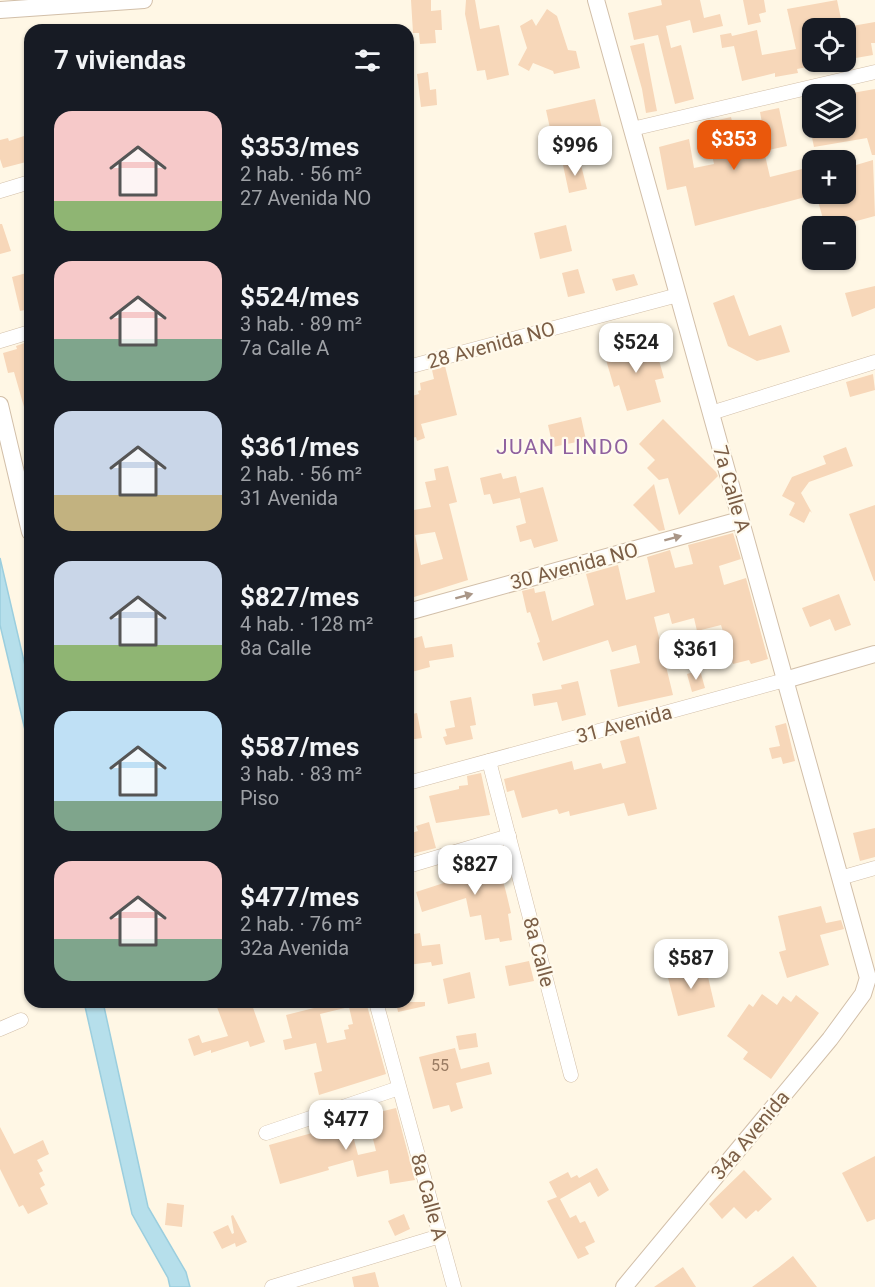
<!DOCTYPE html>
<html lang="es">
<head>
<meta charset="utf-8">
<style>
	body { margin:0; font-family:Roboto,sans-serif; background:#20242c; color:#f1f3f6; height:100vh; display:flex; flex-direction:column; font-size:22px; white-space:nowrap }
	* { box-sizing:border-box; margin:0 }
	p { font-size:20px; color:#9ea1a6 }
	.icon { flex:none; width:33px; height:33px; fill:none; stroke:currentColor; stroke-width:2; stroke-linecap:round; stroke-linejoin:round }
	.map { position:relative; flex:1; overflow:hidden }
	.details { position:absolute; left:24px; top:24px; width:390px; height:984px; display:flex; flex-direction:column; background:#171b24; border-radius:18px; box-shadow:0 2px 4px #0004 }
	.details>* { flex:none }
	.tools { position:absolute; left:802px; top:18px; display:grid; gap:12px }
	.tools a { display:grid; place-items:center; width:54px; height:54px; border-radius:12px; background:#171b24; box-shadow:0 2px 4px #0004; font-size:30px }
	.price { position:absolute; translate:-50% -51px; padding:0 14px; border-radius:12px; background:#fff; color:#222; font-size:20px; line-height:39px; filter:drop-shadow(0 2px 3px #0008) }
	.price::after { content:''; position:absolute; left:50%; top:36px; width:18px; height:14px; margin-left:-9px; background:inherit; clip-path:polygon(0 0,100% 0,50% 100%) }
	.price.selected { background:#ea580c; color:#fff }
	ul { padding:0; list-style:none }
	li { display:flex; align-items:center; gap:18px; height:150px; padding:0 30px }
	li span { display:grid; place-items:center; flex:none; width:168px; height:120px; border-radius:18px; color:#555 }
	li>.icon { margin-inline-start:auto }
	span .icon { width:72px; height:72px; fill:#fffc; stroke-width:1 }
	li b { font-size:26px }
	h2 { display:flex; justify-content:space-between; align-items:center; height:72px; padding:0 30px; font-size:26px }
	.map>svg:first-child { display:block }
</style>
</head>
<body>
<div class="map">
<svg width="875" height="1287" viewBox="0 0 875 1287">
	<rect width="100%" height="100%" fill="#fff7e5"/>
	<g fill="#b6dfeb" stroke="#9bcede" stroke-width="1.5">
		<polygon points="0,558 30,687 30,751 0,625"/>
		<polygon points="84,1002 103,1002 148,1207 186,1272 190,1287 170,1287 168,1278 132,1214"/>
	</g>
	<g fill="#f7d7b9" fill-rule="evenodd">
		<polygon points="411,0 431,0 431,11 441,10 442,30 435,30 436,43 420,44 419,33 413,33"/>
		<polygon points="466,0 475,0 480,29 499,25 509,75 487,80 485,70 477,71 465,14"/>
		<polygon points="661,0 700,0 704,18 720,14 723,26 693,33 690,20 666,26 671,48 681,45 694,99 675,104 658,35 634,40 628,13 662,5"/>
		<polygon points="743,0 764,0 766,12 759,14 761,22 748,25"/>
		<polygon points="837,0 843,28 813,28 813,66 797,69 798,73 775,77 775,73 742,81 734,46 722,48 720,35 731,33 732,36 757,30 762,55 796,49 787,9"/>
		<polygon points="547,9 557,16 568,50 576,51 580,68 554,74 553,71 533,63 529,71 518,65 527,48 520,26 532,19 536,26"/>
		<polygon points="875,22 875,43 871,43 873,55 850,59 850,56 846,57 846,27"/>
		<polygon points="644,43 657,111 646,113 642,89 630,46"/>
		<polygon points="428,72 430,90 436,89 437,105 421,107 417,74"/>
		<polygon points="875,89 875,155 872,155 867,138 814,147 810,128 846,128 846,94"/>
		<polygon points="595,99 605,141 581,146 579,137 553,142 546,110"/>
		<polygon points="779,108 787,146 764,151 770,177 802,169 805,181 813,178 813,195 695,226 686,186 667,190 659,147 689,139 694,168 714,164 705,123 731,117 734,129 762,123 760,112"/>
		<polygon points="27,135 30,145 30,161 3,168 0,159 0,140 8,138 9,141"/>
		<polygon points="873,160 875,216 838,226 825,226 816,194 846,194 846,168"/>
		<polygon points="580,161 587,189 569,193 563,165"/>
		<polygon points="0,224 2,224 11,251 0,254"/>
		<polygon points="566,225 572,251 540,259 534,233"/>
		<polygon points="578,269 585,293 568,297 562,273"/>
		<polygon points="30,272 30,309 20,311 12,277"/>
		<polygon points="634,274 638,285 616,291 612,279"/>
		<polygon points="875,286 875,308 852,317 845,293"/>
		<polygon points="734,295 749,336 781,325 790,352 757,361 728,346 713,303"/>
		<polygon points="653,339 664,378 655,380 661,402 627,411 619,385 614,387 604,353"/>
		<polygon points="30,341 30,414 26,414 14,372 8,373 3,353 17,349 16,346"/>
		<polygon points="445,366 457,415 421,424 425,438 417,441 416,437 408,439 408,397 419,394 418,391 421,390 420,383 434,379 432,370"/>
		<polygon points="873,374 875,390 850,397 846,382"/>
		<polygon points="581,417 586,440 553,447 548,425"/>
		<polygon points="663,419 716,472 718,476 679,515 668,478 659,480 647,468 655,460 639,444"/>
		<polygon points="846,447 853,466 809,482 801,493 812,513 810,511 804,523 789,515 795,503 782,496 792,477 826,464 823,456"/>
		<path d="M448 466 457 502 449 504 468 580 414 597 413 593 408 594V511L431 507 425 482 436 480 434 469ZM435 532 443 559 421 565 415 535Z"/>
		<polygon points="501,473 503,479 516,476 520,493 543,487 558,541 534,548 531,539 520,542 516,526 526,523 520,498 493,504 490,494 484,495 480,478"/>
		<polygon points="654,484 665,530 659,531 633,505"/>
		<polygon points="875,505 875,581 874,581 849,514"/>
		<polygon points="733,533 741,559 719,566 724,585 746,578 768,659 751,664 749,660 733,664 721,625 697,631 694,618 672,624 669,613 654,617 673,695 618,707 610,670 640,663 636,645 612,652 608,640 543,661 537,643 540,642 530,612 527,613 522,591 534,588 535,593 545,591 552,621 594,605 586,574 618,565 626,600 655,592 647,557 670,550 675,568 693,564 688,545"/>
		<polygon points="839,594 851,625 835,631 830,619 810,627 802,608"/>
		<polygon points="422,636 425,648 452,644 454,657 429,661 430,667 408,673 408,640"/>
		<polygon points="700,670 705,688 692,692 687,674"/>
		<polygon points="578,681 586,715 562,721 557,702 534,706 532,694 562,689 561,685"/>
		<polygon points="471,697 476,725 470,726 473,739 446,745 443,737 447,736 445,729 455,727 450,701"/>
		<polygon points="417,713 422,738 408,740 408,715"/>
		<polygon points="786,723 795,761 783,764 781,757 772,759 769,748 780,746 775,726"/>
		<polygon points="639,736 657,809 628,816 624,803 570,816 569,811 559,814 557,809 522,818 514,790 507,792 504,779 572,761 574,770 601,763 603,769 626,763 620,741"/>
		<polygon points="481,773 490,815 436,823 429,796 459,789 459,786 468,785 467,776"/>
		<polygon points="429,822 436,848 412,854 408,834 418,831 416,826"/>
		<polygon points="875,828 875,857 860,861 853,833"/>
		<polygon points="496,855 506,892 511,913 508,914 512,940 500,942 499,938 485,940 481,915 470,917 466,898 422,912 416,892 453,880 449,870"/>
		<polygon points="821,906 826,923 841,920 844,929 820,935 829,965 787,978 779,952 786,950 778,916"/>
		<polygon points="420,933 422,946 440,944 443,964 432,966 431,962 408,965 408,935"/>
		<polygon points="529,961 534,981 509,986 505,966"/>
		<polygon points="705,964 715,1007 678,1016 667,974"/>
		<polygon points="470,972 475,998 448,1004 443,979"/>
		<polygon points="762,994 777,1005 783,996 791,1002 796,995 819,1013 771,1079 743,1059 748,1052 727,1036 749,1004 753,1007"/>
		<polygon points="215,1002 251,1002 265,1042 250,1047 248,1041 211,1053 211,1050 194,1056 188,1039 199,1035 202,1043 228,1036"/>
		<path d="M312 1002H366L386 1074 319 1095 314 1073 322 1071 316 1043 285 1050 283 1040 292 1038 286 1015 314 1008ZM349 1007 353 1024 348 1025 349 1029 344 1030 346 1039 327 1043 320 1014Z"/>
		<polygon points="396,1002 425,1002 425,1006 398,1012"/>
		<polygon points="476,1033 478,1047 459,1050 456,1036"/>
		<polygon points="455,1048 461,1069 489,1062 492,1074 456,1083 463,1108 451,1112 449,1105 433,1109 419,1057"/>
		<polygon points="396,1108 415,1180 390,1184 388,1170 357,1177 353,1160 328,1167 329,1170 280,1184 269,1145 330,1128 329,1121 341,1117 345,1134 352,1132 358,1155 376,1151 367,1115"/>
		<polygon points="0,1127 14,1154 43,1140 49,1154 37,1160 43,1171 39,1173 45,1185 40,1188 48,1204 28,1214 23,1205 19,1207 0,1169"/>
		<polygon points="875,1156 875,1219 867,1222 842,1173"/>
		<polygon points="597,1168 609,1190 598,1197 590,1182 560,1199 570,1218 576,1215 580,1223 585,1221 595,1242 585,1247 589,1254 578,1259 547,1201 557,1197 549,1182 568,1172 571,1178 577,1175 579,1178"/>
		<polygon points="744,1170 772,1199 758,1212 756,1210 746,1219 734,1207 722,1219 709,1204"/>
		<polygon points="167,1203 184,1205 182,1227 165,1225"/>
		<polygon points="404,1214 410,1229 395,1236 388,1221"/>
		<polygon points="233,1215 247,1242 236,1247 235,1243 222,1249 213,1232 228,1225 232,1234 234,1233 231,1216"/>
		<polygon points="793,1256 817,1287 752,1287 778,1268"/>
		<polygon points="683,1267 696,1287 654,1287"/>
		<polygon points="375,1272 379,1287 354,1287 352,1277"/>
	</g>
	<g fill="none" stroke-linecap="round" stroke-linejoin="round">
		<g stroke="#d2bfa9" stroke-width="15">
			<g id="minor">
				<polyline points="632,129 875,72"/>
				<polyline points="0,191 30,182"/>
				<polyline points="0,341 30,332"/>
				<polyline points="408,367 678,295"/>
				<polyline points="711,413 875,362"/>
				<polyline points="489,761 571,1075"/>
				<polyline points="408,783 785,680"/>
				<polyline points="408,866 509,836"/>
				<polyline points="840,878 875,868"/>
				<polyline points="376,1002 454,1287"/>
				<polyline points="0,1029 21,1020"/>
				<polyline points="266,1133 399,1088"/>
				<polyline points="272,1287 440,1236"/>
			</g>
		</g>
		<g stroke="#d2bfa9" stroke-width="18">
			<g id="tertiary">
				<polyline points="596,0 868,978 863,994 830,1039 624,1287"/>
				<polyline points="0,10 144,0"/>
				<polyline points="0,405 30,532"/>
				<polyline points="408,612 740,520"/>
				<polyline points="785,680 875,654"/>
			</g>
		</g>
		<use href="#minor" stroke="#fff" stroke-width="14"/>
		<use href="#tertiary" stroke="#fff" stroke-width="16"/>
	</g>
	<defs><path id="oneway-solid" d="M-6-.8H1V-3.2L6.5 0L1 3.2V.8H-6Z" transform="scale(1.5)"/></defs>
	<g fill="#a99687">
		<use href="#oneway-solid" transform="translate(673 538) rotate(-15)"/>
		<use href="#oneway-solid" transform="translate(464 596) rotate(-15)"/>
	</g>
	<g text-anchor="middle" stroke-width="4.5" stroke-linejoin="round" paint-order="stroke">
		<g font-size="16" fill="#9a7c63">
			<text x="440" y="1071">55</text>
		</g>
		<g font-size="20" fill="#7b5e46" stroke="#fffaed">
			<text transform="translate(491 345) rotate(-15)" y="7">28 Avenida NO</text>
			<text transform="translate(732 489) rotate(74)" y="7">7a Calle A</text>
			<text transform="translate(574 566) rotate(-15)" y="7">30 Avenida NO</text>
			<text transform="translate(624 724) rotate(-15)" y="7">31 Avenida</text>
			<text transform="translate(539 952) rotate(75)" y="7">8a Calle</text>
			<text transform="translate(750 1135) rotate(-50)" y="7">34a Avenida</text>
			<text transform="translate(429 1197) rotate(75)" y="7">8a Calle A</text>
		</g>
		<g font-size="21" letter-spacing="1.5" fill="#8f619f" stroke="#fffaed">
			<text x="563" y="454">JUAN LINDO</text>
		</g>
	</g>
</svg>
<div class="tools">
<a><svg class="icon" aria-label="locate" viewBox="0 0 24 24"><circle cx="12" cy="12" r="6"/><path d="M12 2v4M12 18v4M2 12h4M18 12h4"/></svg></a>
<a><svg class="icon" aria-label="layers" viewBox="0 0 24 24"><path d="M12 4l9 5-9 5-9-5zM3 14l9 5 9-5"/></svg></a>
<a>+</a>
<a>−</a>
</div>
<b class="price selected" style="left:734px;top:171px">$353</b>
<b class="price" style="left:575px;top:177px">$996</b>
<b class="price" style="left:636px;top:374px">$524</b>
<b class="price" style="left:696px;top:681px">$361</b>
<b class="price" style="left:475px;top:896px">$827</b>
<b class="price" style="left:691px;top:990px">$587</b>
<b class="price" style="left:346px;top:1151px">$477</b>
<section class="details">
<h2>7 viviendas<svg class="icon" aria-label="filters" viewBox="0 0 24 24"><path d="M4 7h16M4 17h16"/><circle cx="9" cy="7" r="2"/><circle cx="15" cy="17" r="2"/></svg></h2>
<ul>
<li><span style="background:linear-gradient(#f6c9c9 75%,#8fb573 0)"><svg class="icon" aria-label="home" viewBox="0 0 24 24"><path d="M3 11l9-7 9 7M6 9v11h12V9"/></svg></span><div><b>$353/mes</b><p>2 hab. · 56 m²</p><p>27 Avenida NO</p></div></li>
<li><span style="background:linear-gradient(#f6c9c9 65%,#7fa58c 0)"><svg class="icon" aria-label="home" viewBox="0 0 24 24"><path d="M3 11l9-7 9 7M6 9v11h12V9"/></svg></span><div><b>$524/mes</b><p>3 hab. · 89 m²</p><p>7a Calle A</p></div></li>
<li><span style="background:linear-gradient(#c9d6e8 70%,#c2b280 0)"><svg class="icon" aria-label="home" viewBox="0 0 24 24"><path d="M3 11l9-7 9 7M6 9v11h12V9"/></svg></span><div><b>$361/mes</b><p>2 hab. · 56 m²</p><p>31 Avenida</p></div></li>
<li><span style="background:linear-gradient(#c9d6e8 70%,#8fb573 0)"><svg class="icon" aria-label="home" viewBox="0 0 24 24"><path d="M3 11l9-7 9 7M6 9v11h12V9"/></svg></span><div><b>$827/mes</b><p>4 hab. · 128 m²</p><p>8a Calle</p></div></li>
<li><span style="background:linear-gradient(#bfe0f5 75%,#7fa58c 0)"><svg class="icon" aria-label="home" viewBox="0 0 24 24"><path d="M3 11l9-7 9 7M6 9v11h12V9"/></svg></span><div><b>$587/mes</b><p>3 hab. · 83 m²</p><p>Piso</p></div></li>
<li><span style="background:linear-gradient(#f6c9c9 65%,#7fa58c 0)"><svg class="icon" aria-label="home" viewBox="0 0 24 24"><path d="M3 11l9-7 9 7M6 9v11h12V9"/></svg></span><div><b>$477/mes</b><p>2 hab. · 76 m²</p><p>32a Avenida</p></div></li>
</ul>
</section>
</div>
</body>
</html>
